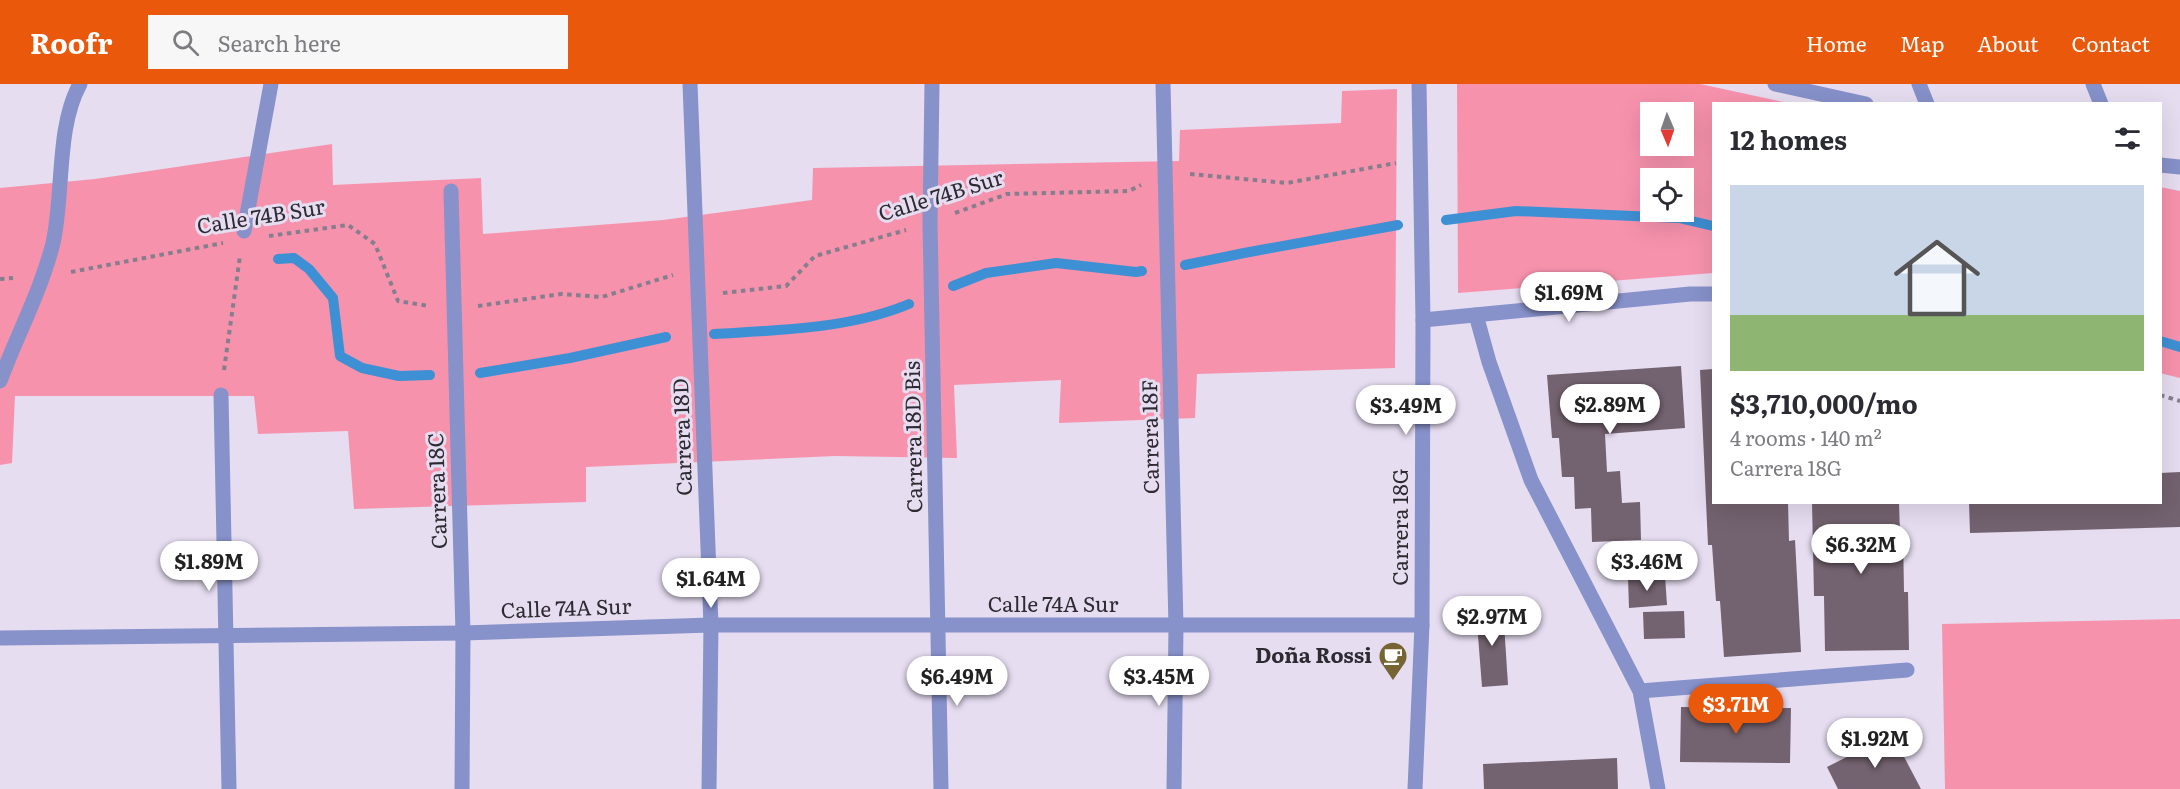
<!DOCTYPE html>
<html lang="en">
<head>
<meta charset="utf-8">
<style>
	body { margin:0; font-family:Literata,serif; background:#f7f7f7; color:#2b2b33; height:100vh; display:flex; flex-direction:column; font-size:22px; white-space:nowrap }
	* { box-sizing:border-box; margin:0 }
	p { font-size:20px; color:#7c7c81 }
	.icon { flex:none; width:33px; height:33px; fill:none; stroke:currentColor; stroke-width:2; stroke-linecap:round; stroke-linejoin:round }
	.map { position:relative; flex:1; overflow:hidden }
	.panel { position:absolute; left:1712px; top:18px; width:450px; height:402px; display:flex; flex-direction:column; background:#fff; border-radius:0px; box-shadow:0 6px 24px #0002 }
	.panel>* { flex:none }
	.needle { width:39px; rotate:178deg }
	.controls { position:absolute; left:1640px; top:18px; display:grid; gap:12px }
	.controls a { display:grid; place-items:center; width:54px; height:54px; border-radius:0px; background:#fff; box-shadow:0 6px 24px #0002; font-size:30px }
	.price { position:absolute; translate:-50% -51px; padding:0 14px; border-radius:21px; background:#fff; color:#222; font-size:20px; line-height:39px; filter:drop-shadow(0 2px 3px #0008) }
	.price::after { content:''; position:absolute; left:50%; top:36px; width:18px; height:14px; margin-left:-9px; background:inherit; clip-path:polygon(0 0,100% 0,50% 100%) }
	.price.current { background:#ea580c; color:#fff }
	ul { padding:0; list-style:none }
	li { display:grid; align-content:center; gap:12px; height:318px; padding:0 18px }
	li+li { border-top:2px solid #e1e1e2 }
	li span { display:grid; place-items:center; height:186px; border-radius:0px; color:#555 }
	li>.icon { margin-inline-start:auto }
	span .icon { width:108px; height:108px; fill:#fffc; stroke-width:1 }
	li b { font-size:26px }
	h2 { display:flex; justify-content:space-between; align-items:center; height:72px; padding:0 18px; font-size:26px }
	header { display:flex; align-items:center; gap:36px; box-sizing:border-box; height:84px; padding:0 30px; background:#ea580c; color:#fff }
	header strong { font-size:28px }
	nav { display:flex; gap:33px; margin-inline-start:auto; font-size:21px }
	.search { width:420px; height:54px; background:#f7f7f7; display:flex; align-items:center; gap:15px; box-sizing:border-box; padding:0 21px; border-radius:0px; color:#7c7c81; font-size:22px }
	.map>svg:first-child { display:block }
</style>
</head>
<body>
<header>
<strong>Roofr</strong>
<div class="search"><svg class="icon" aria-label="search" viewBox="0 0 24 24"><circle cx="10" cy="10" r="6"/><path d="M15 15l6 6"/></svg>Search here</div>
<nav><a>Home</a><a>Map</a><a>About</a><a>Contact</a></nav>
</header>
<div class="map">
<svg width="2180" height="705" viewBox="0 0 2180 705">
	<rect width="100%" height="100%" fill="#e6ddf1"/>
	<g fill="#f792ad" fill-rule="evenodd">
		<path d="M1457 0H1700L1788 19 1713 20V189L1458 209ZM1683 28V62H1650V28ZM1683 94V128H1650V94Z"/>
		<polygon points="1397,5 1395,284 1197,290 1195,334 1059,339 1061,296 954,301 957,374 835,372 586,383 586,418 354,425 348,347 258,350 254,312 15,312 12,379 0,381 0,104 95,95 332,60 333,101 481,94 483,150 663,136 812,116 813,84 1179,77 1180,46 1341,39 1342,7"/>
		<polygon points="2160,103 2180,107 2180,294 2160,289"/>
		<polygon points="2180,535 2180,705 1945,705 1942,540"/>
	</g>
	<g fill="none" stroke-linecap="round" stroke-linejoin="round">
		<g stroke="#3e90d4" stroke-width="10">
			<polyline points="1446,136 1516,127 1679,134 1713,142"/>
			<polyline points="278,175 294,174 309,185 333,214 340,272 362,284 399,292 430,291"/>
			<polyline points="1185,181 1244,169 1398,141"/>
			<polyline points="953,202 986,189 1056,179 1136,188 1142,187"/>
			<path d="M714 250C779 246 849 245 909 220"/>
			<polyline points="2160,257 2180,263"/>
			<polyline points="480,289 570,274 666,253"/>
		</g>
	</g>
	<g fill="#73626f">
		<polygon points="1681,282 1685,344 1605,350 1607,388 1620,387 1622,419 1640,418 1641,456 1592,458 1591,424 1575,425 1574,393 1562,393 1559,354 1552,354 1547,291"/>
		<polygon points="1713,285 1713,418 1788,418 1789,457 1795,456 1801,568 1724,573 1720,517 1716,517 1712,461 1708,461 1700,286"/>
		<polygon points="2180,388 2180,443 1970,449 1969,418 2160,418 2160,389"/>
		<polygon points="1812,418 1899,418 1900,450 1903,450 1904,508 1908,508 1909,566 1825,567 1824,512 1814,512"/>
		<polygon points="1609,461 1656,461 1657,489 1610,489"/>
		<polygon points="1665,492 1667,521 1629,524 1628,494"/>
		<polygon points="1503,524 1508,601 1482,603 1476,526"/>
		<polygon points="1684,527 1685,554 1644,555 1643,528"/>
		<polygon points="1681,623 1791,624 1790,679 1680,678"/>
		<polygon points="1892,650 1921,705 1838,705 1827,683"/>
		<polygon points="1617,674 1618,705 1484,705 1483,680"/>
	</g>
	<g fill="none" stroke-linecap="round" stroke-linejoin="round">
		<g stroke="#857f8d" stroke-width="4" stroke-dasharray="4.5 4.5" stroke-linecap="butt">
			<polyline points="1190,90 1287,99 1396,79"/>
			<polyline points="955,129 1007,110 1129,107 1141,101"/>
			<polyline points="269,152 348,141 375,160 398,217 429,222"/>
			<polyline points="71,188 223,159"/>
			<polyline points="0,195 13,194"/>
			<polyline points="723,209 786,202 815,172 906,146"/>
			<polyline points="478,222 561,210 602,213 673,191"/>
			<polyline points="224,286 240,172"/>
			<polyline points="2160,311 2180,317"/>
		</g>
		<g stroke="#8791ca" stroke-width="15">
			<polyline points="1476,231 1489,278 1531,396 1640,607 1658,705"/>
			<polyline points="1640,607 1907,586"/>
		</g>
		<g stroke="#8791ca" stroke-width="15">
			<polyline points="690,0 711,541 709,705"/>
			<polyline points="932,0 930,139 941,705"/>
			<polyline points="1163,0 1176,542 1174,705"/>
			<polyline points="1775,0 1866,20"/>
			<polyline points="1919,0 1927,20"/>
			<polyline points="2093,0 2101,20"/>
			<polyline points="2160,81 2180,83"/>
			<polyline points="451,107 463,549 462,705"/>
			<polyline points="244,147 271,0"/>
			<polyline points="1423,236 1690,210 1713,210"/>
			<polyline points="221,311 229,705"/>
			<polyline points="0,554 463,549 711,541 1422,541"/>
		</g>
		<g stroke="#8791ca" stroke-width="15">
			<path d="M0 297C17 251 41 207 53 159 64 110 56 43 80 0"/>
			<polyline points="1415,705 1422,541 1423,236 1419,0"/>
		</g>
	</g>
	<defs>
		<g id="cafe-pin" transform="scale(1.5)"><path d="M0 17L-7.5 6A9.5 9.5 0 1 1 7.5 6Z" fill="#766533" stroke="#e6ddf1"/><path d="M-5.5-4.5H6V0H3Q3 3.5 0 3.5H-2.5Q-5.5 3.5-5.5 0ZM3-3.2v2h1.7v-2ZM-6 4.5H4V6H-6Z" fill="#fff"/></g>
	</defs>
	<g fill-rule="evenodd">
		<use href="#cafe-pin" x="1393" y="572"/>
	</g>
	<g text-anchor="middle" stroke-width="6" stroke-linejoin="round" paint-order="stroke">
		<g font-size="21" fill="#2d2a32" stroke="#e6ddf1">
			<text transform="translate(941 112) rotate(-17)" y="7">Calle 74B Sur</text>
			<text transform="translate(261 133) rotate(-9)" y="7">Calle 74B Sur</text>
			<text transform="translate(683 353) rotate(-92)" y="7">Carrera 18D</text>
			<text transform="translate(914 353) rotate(-91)" y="7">Carrera 18D Bis</text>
			<text transform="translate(1151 353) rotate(-91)" y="7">Carrera 18F</text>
			<text transform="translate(438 407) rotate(-92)" y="7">Carrera 18C</text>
			<text transform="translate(1401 443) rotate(-90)" y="7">Carrera 18G</text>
			<text x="1053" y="528">Calle 74A Sur</text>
			<text transform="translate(566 525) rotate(-2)" y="7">Calle 74A Sur</text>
		</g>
		<g font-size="21" font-weight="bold" fill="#2d2a32" stroke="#e6ddf1" text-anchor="end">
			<text x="1372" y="579">Doña Rossi</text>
		</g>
	</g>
</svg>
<div class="controls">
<a><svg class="needle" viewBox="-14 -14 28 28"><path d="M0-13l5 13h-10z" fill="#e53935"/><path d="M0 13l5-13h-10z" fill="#7c7c81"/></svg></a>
<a><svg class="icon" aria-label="locate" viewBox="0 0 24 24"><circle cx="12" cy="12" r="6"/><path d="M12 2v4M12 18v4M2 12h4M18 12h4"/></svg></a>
</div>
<b class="price" style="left:1569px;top:239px">$1.69M</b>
<b class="price" style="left:1610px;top:351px">$2.89M</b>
<b class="price" style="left:1406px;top:352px">$3.49M</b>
<b class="price" style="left:1861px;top:491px">$6.32M</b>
<b class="price" style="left:209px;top:508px">$1.89M</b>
<b class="price" style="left:1647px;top:508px">$3.46M</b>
<b class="price" style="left:711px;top:525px">$1.64M</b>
<b class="price" style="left:1492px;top:563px">$2.97M</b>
<b class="price" style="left:957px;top:623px">$6.49M</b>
<b class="price" style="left:1159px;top:623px">$3.45M</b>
<b class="price current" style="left:1736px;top:651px">$3.71M</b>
<b class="price" style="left:1875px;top:685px">$1.92M</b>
<section class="panel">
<h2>12 homes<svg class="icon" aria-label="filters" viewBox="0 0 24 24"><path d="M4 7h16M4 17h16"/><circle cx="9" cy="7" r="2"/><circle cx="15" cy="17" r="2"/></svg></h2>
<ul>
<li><span style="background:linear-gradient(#c9d6e8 70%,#8fb573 0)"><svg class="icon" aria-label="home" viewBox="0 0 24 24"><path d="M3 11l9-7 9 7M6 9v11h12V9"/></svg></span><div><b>$3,710,000/mo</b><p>4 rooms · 140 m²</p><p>Carrera 18G</p></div></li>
</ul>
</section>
</div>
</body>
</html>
